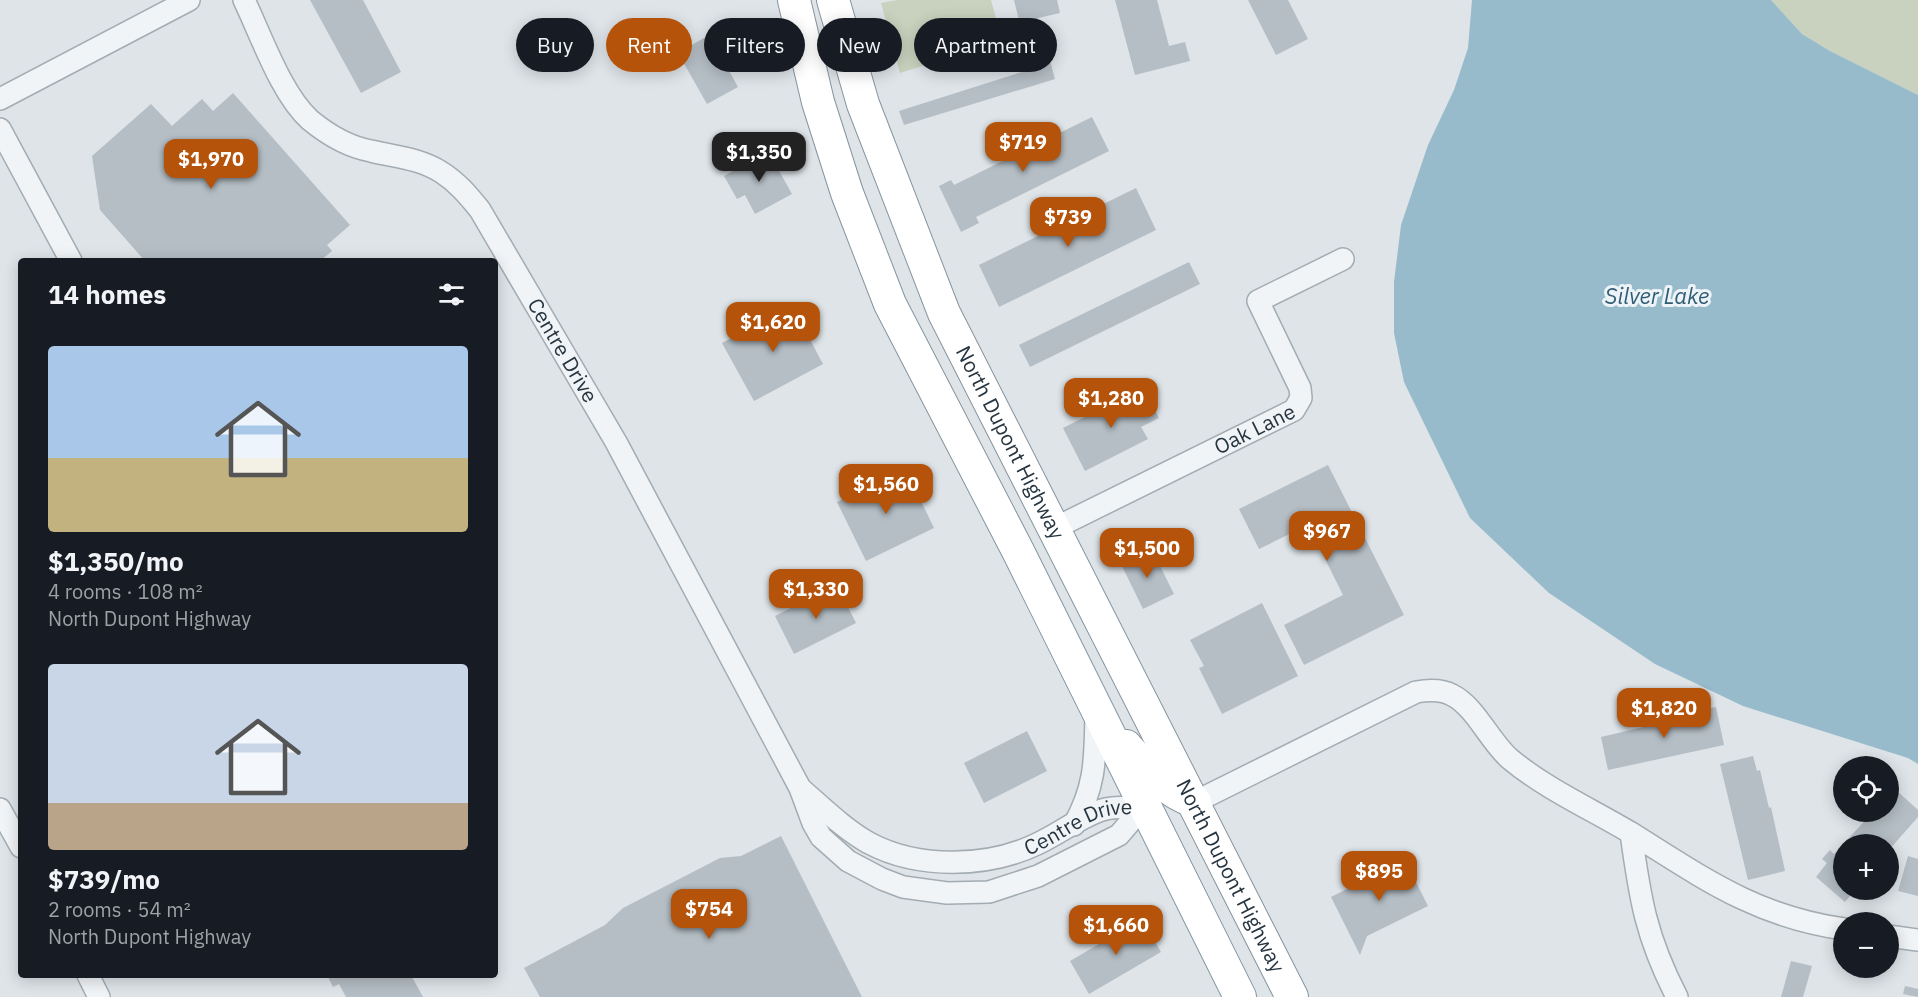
<!DOCTYPE html>
<html lang="en">
<head>
<meta charset="utf-8">
<style>
	body { margin:0; font-family:"IBM Plex Sans",sans-serif; background:#242831; color:#f1f3f6; height:100vh; display:flex; flex-direction:column; font-size:22px; white-space:nowrap }
	* { box-sizing:border-box; margin:0 }
	p { font-size:20px; color:#9ea1a6 }
	.icon { flex:none; width:33px; height:33px; fill:none; stroke:currentColor; stroke-width:2; stroke-linecap:round; stroke-linejoin:round }
	.map { position:relative; flex:1; overflow:hidden }
	.details { position:absolute; left:18px; top:258px; width:480px; height:720px; display:flex; flex-direction:column; background:#171b24; border-radius:6px; box-shadow:0 3px 15px #0003 }
	.details>* { flex:none }
	.banner { position:absolute; left:516px; top:18px; width:570px; height:54px; display:flex; gap:12px }
	.tools { position:absolute; left:1833px; top:756px; display:grid; gap:12px }
	.tools a { display:grid; place-items:center; width:66px; height:66px; border-radius:50%; background:#171b24; box-shadow:0 3px 15px #0003; font-size:30px }
	.price { position:absolute; translate:-50% -51px; padding:0 14px; border-radius:12px; background:#b45309; color:#fff; font-size:20px; line-height:39px; filter:drop-shadow(0 2px 3px #0008) }
	.price::after { content:''; position:absolute; left:50%; top:36px; width:18px; height:14px; margin-left:-9px; background:inherit; clip-path:polygon(0 0,100% 0,50% 100%) }
	.price.selected { background:#222; color:#fff }
	ul { padding:0; list-style:none }
	li { display:grid; align-content:center; gap:12px; height:318px; padding:0 30px }
	li span { display:grid; place-items:center; height:186px; border-radius:6px; color:#555 }
	li>.icon { margin-inline-start:auto }
	span .icon { width:108px; height:108px; fill:#fffc; stroke-width:1 }
	li b { font-size:26px }
	h2 { display:flex; justify-content:space-between; align-items:center; height:72px; padding:0 30px; font-size:26px }
	.tag { padding:0 21px; border-radius:27px; background:#171b24; box-shadow:0 3px 15px #0003; font-size:21px; line-height:54px }
	.tag.selected { background:#b45309; color:#fff }
	.map>svg:first-child { display:block }
</style>
</head>
<body>
<div class="map">
<svg width="1918" height="997" viewBox="0 0 1918 997">
	<rect width="100%" height="100%" fill="#dee4e8"/>
	<g fill="#c8d2be">
		<polygon points="898,0 991,0 1002,41 900,73 881,3"/>
		<polygon points="1771,0 1918,0 1918,95 1830,51 1802,34"/>
	</g>
	<polygon fill="#97bbca" points="1472,0 1771,0 1802,34 1830,51 1918,95 1918,764 1908,758 1743,706 1655,664 1549,593 1470,518 1404,382 1394,333 1394,282 1401,225 1428,145 1454,90 1468,48"/>
	<g fill="#b5bec5">
		<polygon points="310,0 363,0 401,72 361,93"/>
		<polygon points="1014,0 1057,0 1060,13 1038,18 1055,79 904,125 899,111 1031,69"/>
		<polygon points="1115,0 1157,0 1169,46 1185,42 1190,61 1135,75"/>
		<polygon points="1248,0 1288,0 1308,39 1276,55"/>
		<polygon points="709,35 738,87 707,104 678,53"/>
		<polygon points="233,93 350,225 327,245 332,251 320,261 145,261 100,210 92,156 151,104 172,126 202,99 213,111"/>
		<polygon points="1092,117 1109,151 976,217 979,223 961,232 939,186 951,180 954,185"/>
		<polygon points="768,151 792,194 755,214 745,195 737,199 724,176"/>
		<polygon points="1136,188 1156,230 999,307 979,265"/>
		<polygon points="1189,262 1200,284 1030,367 1019,345"/>
		<polygon points="792,306 823,364 754,401 722,343"/>
		<polygon points="1143,388 1159,418 1141,427 1148,439 1085,471 1063,428"/>
		<polygon points="1328,465 1404,615 1304,665 1284,625 1343,595 1308,525 1259,549 1239,509"/>
		<polygon points="905,468 934,528 866,561 837,502"/>
		<polygon points="1151,548 1174,594 1143,609 1121,564"/>
		<polygon points="837,585 856,623 794,654 775,616"/>
		<polygon points="1262,603 1298,676 1222,714 1199,668 1204,666 1190,640"/>
		<polygon points="1716,707 1724,745 1608,770 1601,737 1652,725 1651,717 1661,715 1662,718"/>
		<polygon points="1027,731 1047,771 984,803 964,763"/>
		<polygon points="1753,756 1757,771 1760,770 1769,808 1771,807 1785,871 1748,880 1720,764"/>
		<polygon points="1897,791 1918,810 1918,817 1888,851 1888,844 1844,844 1844,890 1855,890 1845,902 1816,877 1827,863 1822,859 1830,850 1834,854 1873,812 1888,812 1888,801"/>
		<polygon points="781,836 862,997 540,997 524,968 605,925 623,908 720,858 741,856"/>
		<polygon points="1908,856 1918,859 1918,896 1898,891"/>
		<polygon points="1405,860 1428,906 1367,936 1360,955 1331,897"/>
		<polygon points="1142,919 1161,952 1089,994 1070,961"/>
		<polygon points="1791,961 1812,966 1803,997 1781,997"/>
		<polygon points="327,975 411,975 423,997 346,997 339,984 333,987"/>
		<polygon points="1905,986 1918,989 1918,997 1903,994"/>
	</g>
	<g fill="none" stroke-linecap="round" stroke-linejoin="round">
		<g stroke="#a3acb2" stroke-width="24">
			<g id="minor">
				<path id="s1" d="M244 0C261 35 281 94 310 120 327 134 349 147 371 151 395 157 419 158 441 172 457 182 468 195 480 210L616 442 800 788 813 823 821 837 848 861 882 879 903 887 947 893 989 892 1038 876 1119 835 1143 807"/>
				<polyline points="0,99 189,0"/>
				<polyline points="0,129 71,261"/>
				<path id="s2" d="M1053 529 1294 410 1301 398 1300 388 1258 301 1343 259"/>
				<path id="s3" d="M801 789C822 807 844 829 869 843 918 869 987 868 1037 844 1059 834 1080 817 1102 810 1114 806 1131 808 1143 807"/>
				<path d="M1195 802 1416 692C1428 690 1441 689 1452 695 1475 706 1490 742 1510 759 1546 789 1591 809 1631 833"/>
				<polyline points="0,809 21,847"/>
				<path d="M1074 825C1096 785 1095 759 1096 714"/>
				<polyline points="1888,936 1918,940"/>
				<polyline points="88,975 99,997"/>
				<path d="M1677 997C1646 937 1640 899 1631 833 1703 878 1757 917 1844 929"/>
			</g>
		</g>
		<g stroke="#85959f" stroke-width="34">
			<g id="highway">
				<polyline points="794,0 818,102 847,193 890,304 1019,553 1240,997"/>
				<path id="s4" d="M833 0 863 104 944 313 1292 997"/>
				<path d="M1126 746C1147 770 1164 791 1195 802"/>
			</g>
		</g>
		<use href="#minor" stroke="#f1f4f6" stroke-width="21"/>
		<use href="#highway" stroke="#fff" stroke-width="32"/>
	</g>
	<g text-anchor="middle" stroke-width="6" stroke-linejoin="round" paint-order="stroke">
		<g font-size="21" fill="#263540" stroke="#edf3f6">
			<text dy="7" stroke="none"><textPath href="#s1" startOffset="498">Centre Drive</textPath></text>
			<text dy="7" stroke="none"><textPath href="#s2" startOffset="225">Oak Lane</textPath></text>
			<text dy="7" stroke="none"><textPath href="#s4" startOffset="478">North Dupont Highway</textPath></text>
			<text dy="7" stroke="none"><textPath href="#s3" startOffset="306">Centre Drive</textPath></text>
			<text dy="7" stroke="none"><textPath href="#s4" startOffset="964">North Dupont Highway</textPath></text>
		</g>
		<g font-size="22" font-style="italic" fill="#2f5d75" stroke="#edf3f6">
			<text x="1657" y="304">Silver Lake</text>
		</g>
	</g>
</svg>
<div class="tools">
<a><svg class="icon" aria-label="locate" viewBox="0 0 24 24"><circle cx="12" cy="12" r="6"/><path d="M12 2v4M12 18v4M2 12h4M18 12h4"/></svg></a>
<a>+</a>
<a>−</a>
</div>
<b class="price" style="left:1023px;top:173px">$719</b>
<b class="price selected" style="left:759px;top:183px">$1,350</b>
<b class="price" style="left:211px;top:190px">$1,970</b>
<b class="price" style="left:1068px;top:248px">$739</b>
<b class="price" style="left:773px;top:353px">$1,620</b>
<b class="price" style="left:1111px;top:429px">$1,280</b>
<b class="price" style="left:886px;top:515px">$1,560</b>
<b class="price" style="left:1327px;top:562px">$967</b>
<b class="price" style="left:1147px;top:579px">$1,500</b>
<b class="price" style="left:816px;top:620px">$1,330</b>
<b class="price" style="left:1664px;top:739px">$1,820</b>
<b class="price" style="left:1379px;top:902px">$895</b>
<b class="price" style="left:709px;top:940px">$754</b>
<b class="price" style="left:1116px;top:956px">$1,660</b>
<div class="banner">
<a class="tag">Buy</a>
<a class="tag selected">Rent</a>
<a class="tag">Filters</a>
<a class="tag">New</a>
<a class="tag">Apartment</a>
</div>
<section class="details">
<h2>14 homes<svg class="icon" aria-label="filters" viewBox="0 0 24 24"><path d="M4 7h16M4 17h16"/><circle cx="9" cy="7" r="2"/><circle cx="15" cy="17" r="2"/></svg></h2>
<ul>
<li><span style="background:linear-gradient(#a9c7e8 60%,#c2b280 0)"><svg class="icon" aria-label="home" viewBox="0 0 24 24"><path d="M3 11l9-7 9 7M6 9v11h12V9"/></svg></span><div><b>$1,350/mo</b><p>4 rooms · 108 m²</p><p>North Dupont Highway</p></div></li>
<li><span style="background:linear-gradient(#c9d6e8 75%,#b9a48a 0)"><svg class="icon" aria-label="home" viewBox="0 0 24 24"><path d="M3 11l9-7 9 7M6 9v11h12V9"/></svg></span><div><b>$739/mo</b><p>2 rooms · 54 m²</p><p>North Dupont Highway</p></div></li>
</ul>
</section>
</div>
</body>
</html>
